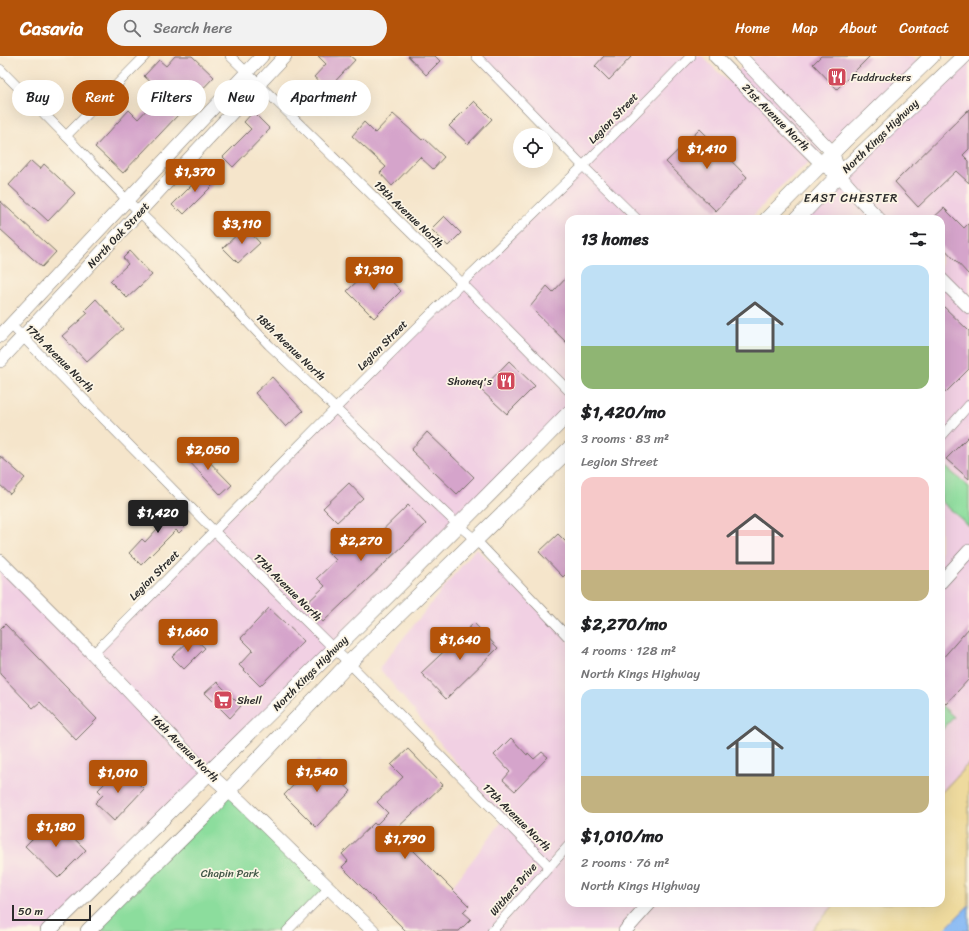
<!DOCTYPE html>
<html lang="en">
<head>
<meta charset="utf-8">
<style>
	body { margin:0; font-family:Sriracha,sans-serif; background:#f2f2f2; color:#202124; height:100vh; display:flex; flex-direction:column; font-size:15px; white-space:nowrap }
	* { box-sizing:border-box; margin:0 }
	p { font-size:13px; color:#757577 }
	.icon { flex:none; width:22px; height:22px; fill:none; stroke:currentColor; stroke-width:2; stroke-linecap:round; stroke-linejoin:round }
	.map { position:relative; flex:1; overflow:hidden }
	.sheet { position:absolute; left:565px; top:159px; width:380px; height:692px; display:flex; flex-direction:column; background:#fff; border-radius:12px; box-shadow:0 4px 16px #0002 }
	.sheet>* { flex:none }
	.guide { position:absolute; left:12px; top:24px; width:380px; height:36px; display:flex; gap:8px }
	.controls { position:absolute; left:513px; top:72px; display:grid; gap:8px }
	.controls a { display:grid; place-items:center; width:40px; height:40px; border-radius:50%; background:#fff; box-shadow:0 4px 16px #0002; font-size:20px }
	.scale { position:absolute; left:12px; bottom:10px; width:79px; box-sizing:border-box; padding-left:4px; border:2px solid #2b2b2b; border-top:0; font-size:11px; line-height:14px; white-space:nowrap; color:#2b2b2b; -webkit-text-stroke:3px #fcf5e5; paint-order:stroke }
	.price { position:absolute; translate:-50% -34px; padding:0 9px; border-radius:4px; background:#b45309; color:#fff; font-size:13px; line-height:26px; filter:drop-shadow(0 1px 2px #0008) }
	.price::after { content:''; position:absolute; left:50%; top:24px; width:12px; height:9px; margin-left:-6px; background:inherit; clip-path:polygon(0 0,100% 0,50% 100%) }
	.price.on { background:#222; color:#fff }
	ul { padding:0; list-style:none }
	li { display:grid; align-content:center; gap:8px; height:212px; padding:0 16px }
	li span { display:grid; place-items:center; height:124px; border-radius:12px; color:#555 }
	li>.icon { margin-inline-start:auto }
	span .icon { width:72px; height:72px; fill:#fffc; stroke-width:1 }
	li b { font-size:17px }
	h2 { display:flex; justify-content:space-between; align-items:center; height:48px; padding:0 16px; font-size:17px }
	.chip { padding:0 14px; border-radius:18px; background:#fff; box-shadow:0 4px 16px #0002; font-size:14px; line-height:36px }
	.chip.on { background:#b45309; color:#fff }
	header { display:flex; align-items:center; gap:24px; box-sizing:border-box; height:56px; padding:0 20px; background:#b45309; color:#fff }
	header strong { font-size:19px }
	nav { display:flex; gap:22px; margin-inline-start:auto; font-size:14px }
	.search { width:280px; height:36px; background:#f2f2f2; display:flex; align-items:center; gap:10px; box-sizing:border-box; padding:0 14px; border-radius:22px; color:#757577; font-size:15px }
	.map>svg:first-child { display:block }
</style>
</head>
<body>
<header>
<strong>Casavia</strong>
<div class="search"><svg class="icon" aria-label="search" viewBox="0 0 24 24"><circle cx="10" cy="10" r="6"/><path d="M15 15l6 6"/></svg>Search here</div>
<nav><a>Home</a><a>Map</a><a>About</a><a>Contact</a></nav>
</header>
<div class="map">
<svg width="969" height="875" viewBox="0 0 969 875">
	<rect width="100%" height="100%" fill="#fcf5e5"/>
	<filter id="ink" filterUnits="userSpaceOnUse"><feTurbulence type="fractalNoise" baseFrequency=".025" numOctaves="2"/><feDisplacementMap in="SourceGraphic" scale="8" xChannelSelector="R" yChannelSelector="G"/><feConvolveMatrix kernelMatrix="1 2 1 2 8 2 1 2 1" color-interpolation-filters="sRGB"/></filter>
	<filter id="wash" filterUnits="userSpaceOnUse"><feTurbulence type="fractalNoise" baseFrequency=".012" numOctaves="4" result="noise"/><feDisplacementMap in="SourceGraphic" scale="16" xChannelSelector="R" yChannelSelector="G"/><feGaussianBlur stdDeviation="0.9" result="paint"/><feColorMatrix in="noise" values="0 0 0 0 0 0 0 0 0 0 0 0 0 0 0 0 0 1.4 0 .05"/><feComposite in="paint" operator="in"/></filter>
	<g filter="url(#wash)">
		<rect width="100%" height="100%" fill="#f5e5cb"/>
		<g fill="#f1d0e3">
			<polygon points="474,0 702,0 727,25 754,0 912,0 921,10 780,131 750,163 569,163 569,353 48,875 0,875 0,505 92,598 583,110"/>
			<polygon points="969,0 969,707 941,737 941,163 797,163"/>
			<polygon points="476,492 569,585 569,847 836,847 810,875 418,875 503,764 379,612"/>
		</g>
		<g fill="#8cdd9d" stroke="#5c8464">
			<polygon points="941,407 969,431 969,470 941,445"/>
			<polygon points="941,649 954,661 941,675"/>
			<polygon points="229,735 329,832 287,875 88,875"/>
		</g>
		<polygon fill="#eeda9e" stroke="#8c8264" points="969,707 969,849 943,875 811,875 836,847 941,847 941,737"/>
		<polygon fill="#87b9f4" stroke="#597290" points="969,849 969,875 943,875"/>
		<g id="blocks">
			<g fill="#d5a4cb">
				<polygon points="175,0 192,0 214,21 123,117 95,91 129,54 138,63 151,49 144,42 155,30 144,20 159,4 166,10"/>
				<polygon points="318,0 350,0 355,4 328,33 314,21 326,8"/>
				<polygon points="408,0 435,0 440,5 426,19"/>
				<polygon points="604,0 632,0 609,24 595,10"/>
				<polygon points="821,0 870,0 837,33 813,8"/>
				<polygon points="474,45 492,63 468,88 449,70"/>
				<polygon points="969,53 969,93 963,99 969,105 969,127 956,115 918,151 895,126"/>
				<polygon points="253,56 270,73 233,111 223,101 251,73 244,66"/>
				<polygon points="393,58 422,84 424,82 444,101 433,113 420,101 392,130 380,117 386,111 352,80 364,66 375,77"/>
				<polygon points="700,73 747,121 716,155 666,106"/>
				<polygon points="31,105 40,113 44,108 75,137 48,165 9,129"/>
				<polygon points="212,116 219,123 184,158 179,153 178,155 172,149 200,121 203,124"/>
				<polygon points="0,145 56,196 42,211 0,173"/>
				<polygon points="944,152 964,172 969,167 969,219 941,189 941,163 932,163"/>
				<polygon points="444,160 461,177 448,190 431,173"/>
				<polygon points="245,171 260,187 238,207 223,192"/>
				<polygon points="130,195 152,219 127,242 110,225 128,208 123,202"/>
				<polygon points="375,208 401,235 374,262 347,235"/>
				<polygon points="569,219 569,289 530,251 547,230 553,236"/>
				<polygon points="96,243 123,273 87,306 62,280 88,257 85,254"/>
				<polygon points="941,248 969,275 969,313 946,336 941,330"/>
				<polygon points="509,305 535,330 507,358 481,334"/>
				<polygon points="272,321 303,355 286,371 255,337"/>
				<polygon points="427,376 474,421 457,438 411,394"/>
				<polygon points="969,380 969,423 946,403"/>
				<polygon points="195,391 232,429 221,439 185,401"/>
				<polygon points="0,400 25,422 10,438 0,429"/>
				<polygon points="349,427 363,442 337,466 323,452"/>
				<polygon points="162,447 186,470 179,477 176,474 141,509 129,497 142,483 145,486 158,472 154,469 159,464 152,458"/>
				<polygon points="408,449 426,468 323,566 306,548 325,530 317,522 336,504 327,495 347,476 363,493"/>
				<polygon points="558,478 569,489 569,515 563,521 539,496"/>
				<polygon points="269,552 304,585 260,630 239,609 253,594 241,582"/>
				<polygon points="474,567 498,592 446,643 421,617"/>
				<polygon points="5,568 97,663 76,684 40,646 33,652 0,618 0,573"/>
				<polygon points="969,572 969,623 946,648 941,644 941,604"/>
				<polygon points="193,581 205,592 184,613 172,601"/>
				<polygon points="217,626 241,650 230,662 205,637"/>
				<polygon points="511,682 527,699 528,697 534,703 542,696 548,701 515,735 503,724 510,716 494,699"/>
				<polygon points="408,693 443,729 394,775 469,850 463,856 471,863 459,875 406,875 342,811 348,805 342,798 374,767 376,769 388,757 377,746 403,721 391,709"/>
				<polygon points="318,704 351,735 316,771 284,739"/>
				<polygon points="121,711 144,733 114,765 95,747 103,739 98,734"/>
				<polygon points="53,762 86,794 58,822 25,790"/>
			</g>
		</g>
	</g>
	<g filter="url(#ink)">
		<use href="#blocks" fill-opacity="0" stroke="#726c63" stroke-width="1"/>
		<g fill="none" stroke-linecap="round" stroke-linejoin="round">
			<g stroke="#726c63" stroke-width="10">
				<g id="street">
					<polyline points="230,0 462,227 569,335"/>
					<polyline points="476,0 583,110 637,163"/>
					<polyline points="0,13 66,80 127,144 192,207 269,289 458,469 476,484 569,582"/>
					<polyline points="66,80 145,0"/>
					<polyline points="11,269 214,475 326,585 349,607 549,810"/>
					<polyline points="941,381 969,349"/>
					<polyline points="93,598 336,352 462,227 583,110 691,0"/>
					<polyline points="287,875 329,832"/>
					<polyline points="492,875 569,789"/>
				</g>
			</g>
			<g stroke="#726c63" stroke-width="14">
				<g id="secondary">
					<polyline points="715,0 768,54 822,108 839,119 859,142 879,163"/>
					<polyline points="740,0 833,97 836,107"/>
					<polyline points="941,223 969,251"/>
					<polyline points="0,280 262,0"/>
					<polyline points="0,305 285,0"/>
					<polyline points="0,505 93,598 200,710 241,746 373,875"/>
					<polyline points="941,526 969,495"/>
					<polyline points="625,875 650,847"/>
				</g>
			</g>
			<g stroke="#726c63" stroke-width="16">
				<g id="primary">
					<polyline points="767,163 846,83 932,0"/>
					<polyline points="797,163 839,119 964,0"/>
					<path d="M48 875C223 703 398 532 569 357"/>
					<polyline points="88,875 206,758 349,607 569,393"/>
				</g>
			</g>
			<use href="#street" stroke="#fff" stroke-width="9"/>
			<use href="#secondary" stroke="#fff" stroke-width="13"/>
			<use href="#primary" stroke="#fff" stroke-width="15"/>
		</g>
	</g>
	<defs>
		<g id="restaurant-square" transform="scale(1)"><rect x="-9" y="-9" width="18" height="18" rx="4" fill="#d1495b" stroke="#fcf5e5"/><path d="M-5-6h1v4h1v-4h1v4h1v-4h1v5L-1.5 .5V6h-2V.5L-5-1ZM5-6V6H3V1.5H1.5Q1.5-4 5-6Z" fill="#fff"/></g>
		<g id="supermarket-square" transform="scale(1)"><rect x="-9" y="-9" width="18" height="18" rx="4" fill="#d1495b" stroke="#fcf5e5"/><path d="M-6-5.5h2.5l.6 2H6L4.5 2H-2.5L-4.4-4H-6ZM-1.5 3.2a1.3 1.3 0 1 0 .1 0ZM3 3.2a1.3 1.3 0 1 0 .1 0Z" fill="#fff"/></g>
	</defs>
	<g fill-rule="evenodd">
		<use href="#restaurant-square" x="837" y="21"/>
		<use href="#restaurant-square" x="506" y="325"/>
		<use href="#supermarket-square" x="223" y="644"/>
	</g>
	<g text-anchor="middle" stroke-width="3.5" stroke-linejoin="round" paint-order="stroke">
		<g font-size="11" fill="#2b2b2b" stroke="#fcf5e5" text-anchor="start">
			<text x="851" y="25">Fuddruckers</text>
			<text x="492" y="329" text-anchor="end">Shoney's</text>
			<text x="237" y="648">Shell</text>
		</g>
		<g font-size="11" fill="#2b2b2b" stroke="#fcf5e5">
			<text transform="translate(776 61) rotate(45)" y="4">21st Avenue North</text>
			<text transform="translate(613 62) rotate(-46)" y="4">Legion Street</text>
			<text transform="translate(880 80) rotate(-44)" y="4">North Kings Highway</text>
			<text transform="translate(409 158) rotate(44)" y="4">19th Avenue North</text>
			<text transform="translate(118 179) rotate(-47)" y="4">North Oak Street</text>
			<text transform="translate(382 289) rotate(-45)" y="4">Legion Street</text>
			<text transform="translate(291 291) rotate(44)" y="4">18th Avenue North</text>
			<text transform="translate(60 302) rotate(45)" y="4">17th Avenue North</text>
			<text transform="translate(154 519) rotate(-45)" y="4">Legion Street</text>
			<text transform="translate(288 531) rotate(45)" y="4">17th Avenue North</text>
			<text transform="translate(310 617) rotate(-45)" y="4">North Kings Highway</text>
			<text transform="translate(185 692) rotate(45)" y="4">16th Avenue North</text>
			<text transform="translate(517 761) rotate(45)" y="4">17th Avenue North</text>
			<text transform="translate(513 833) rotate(-49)" y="4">Withers Drive</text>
		</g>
		<g font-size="11" fill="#435848" stroke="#fcf5e5">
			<text x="230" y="821">Chapin Park</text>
		</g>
		<g font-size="12" letter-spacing="1" fill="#2b2b2b" stroke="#fcf5e5">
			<text x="851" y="146">EAST CHESTER</text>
		</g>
	</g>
</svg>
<div class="controls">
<a><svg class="icon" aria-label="locate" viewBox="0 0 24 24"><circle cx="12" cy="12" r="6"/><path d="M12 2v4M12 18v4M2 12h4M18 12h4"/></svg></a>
</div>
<div class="scale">50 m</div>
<b class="price" style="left:707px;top:114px">$1,410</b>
<b class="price" style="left:195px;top:137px">$1,370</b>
<b class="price" style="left:242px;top:189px">$3,110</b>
<b class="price" style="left:374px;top:235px">$1,310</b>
<b class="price" style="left:208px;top:415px">$2,050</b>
<b class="price on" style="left:158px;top:478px">$1,420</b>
<b class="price" style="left:361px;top:506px">$2,270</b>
<b class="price" style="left:188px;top:597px">$1,660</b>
<b class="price" style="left:460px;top:605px">$1,640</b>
<b class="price" style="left:317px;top:737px">$1,540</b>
<b class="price" style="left:118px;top:738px">$1,010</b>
<b class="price" style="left:56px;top:792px">$1,180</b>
<b class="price" style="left:405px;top:804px">$1,790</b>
<div class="guide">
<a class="chip">Buy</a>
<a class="chip on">Rent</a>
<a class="chip">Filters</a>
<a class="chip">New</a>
<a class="chip">Apartment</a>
</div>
<section class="sheet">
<h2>13 homes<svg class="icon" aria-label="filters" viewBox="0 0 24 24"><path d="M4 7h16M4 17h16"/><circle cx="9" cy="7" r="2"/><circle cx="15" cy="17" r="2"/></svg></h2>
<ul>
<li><span style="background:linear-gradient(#bfe0f5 65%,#8fb573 0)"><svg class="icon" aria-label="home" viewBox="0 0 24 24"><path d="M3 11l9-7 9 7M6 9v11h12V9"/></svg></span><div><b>$1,420/mo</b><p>3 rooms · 83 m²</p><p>Legion Street</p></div></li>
<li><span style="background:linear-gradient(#f6c9c9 75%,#c2b280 0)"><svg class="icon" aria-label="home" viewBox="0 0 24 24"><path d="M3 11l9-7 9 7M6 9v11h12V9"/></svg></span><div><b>$2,270/mo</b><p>4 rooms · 128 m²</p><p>North Kings Highway</p></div></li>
<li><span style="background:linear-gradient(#bfe0f5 70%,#c2b280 0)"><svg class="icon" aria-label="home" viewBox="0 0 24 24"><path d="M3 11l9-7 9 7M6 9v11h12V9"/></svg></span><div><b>$1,010/mo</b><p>2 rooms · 76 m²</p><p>North Kings Highway</p></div></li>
</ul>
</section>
</div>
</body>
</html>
